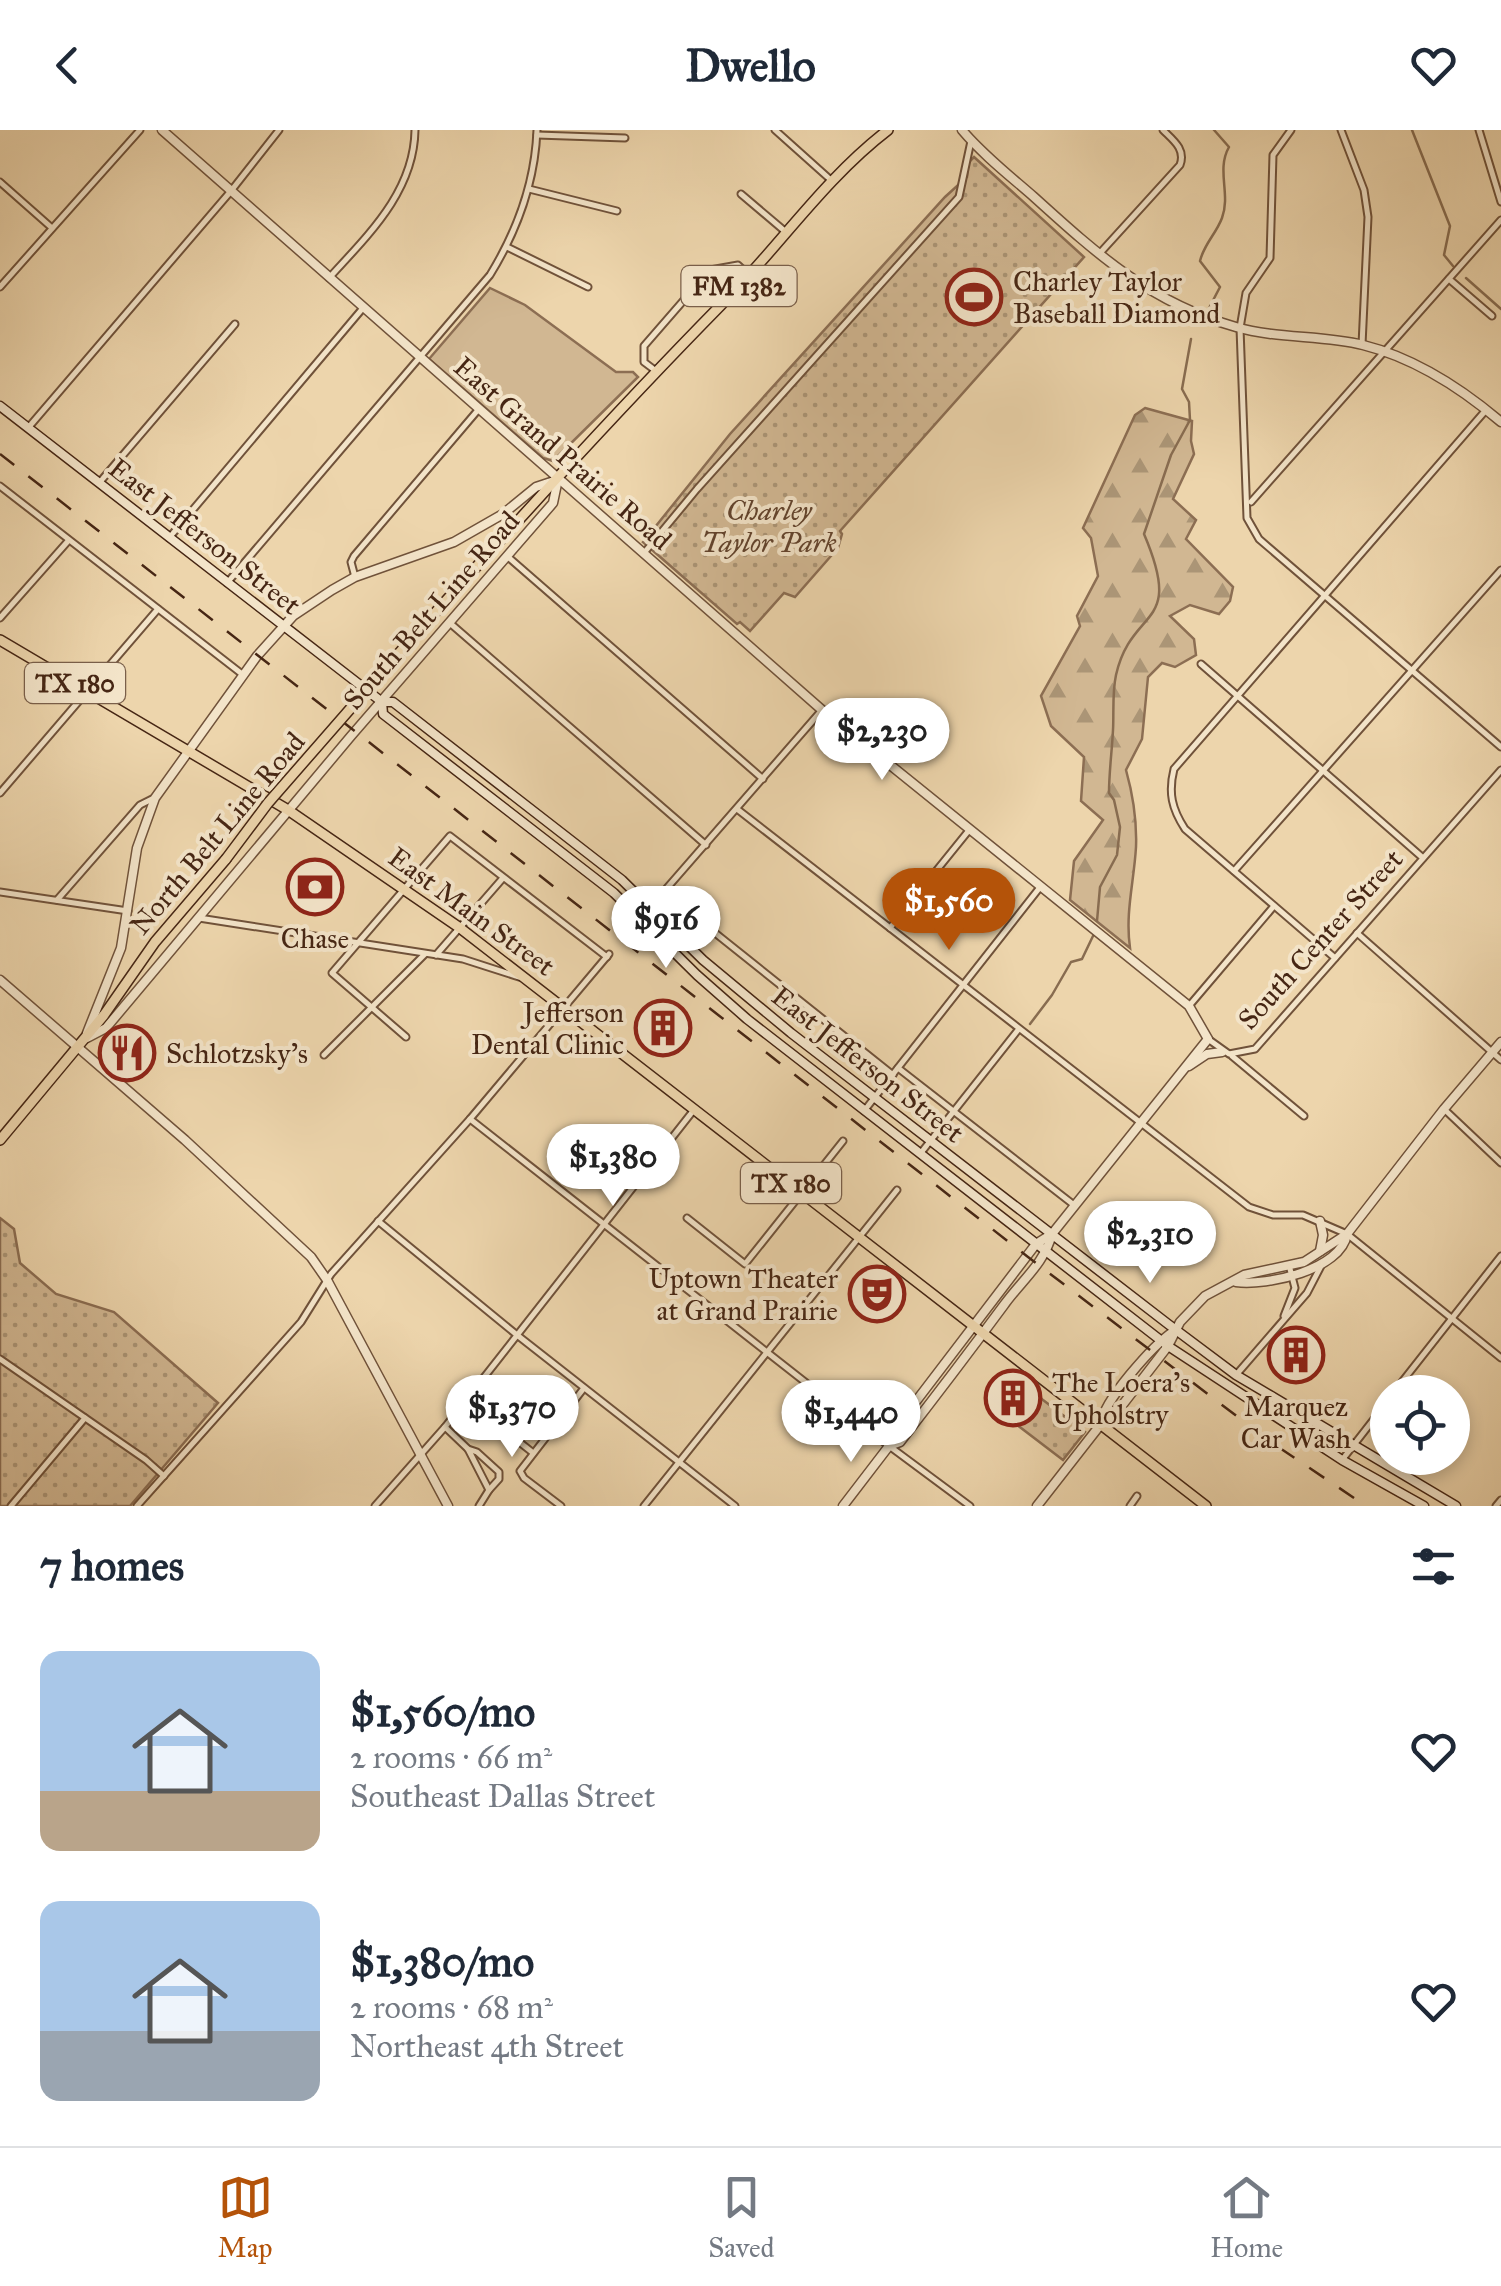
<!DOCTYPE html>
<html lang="en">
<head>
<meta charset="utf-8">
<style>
	body { margin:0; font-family:"IM FELL Great Primer",serif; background:#f2f2f3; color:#1f2937; height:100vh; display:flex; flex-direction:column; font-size:38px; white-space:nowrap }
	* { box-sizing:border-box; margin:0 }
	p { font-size:32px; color:#747a83 }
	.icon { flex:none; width:55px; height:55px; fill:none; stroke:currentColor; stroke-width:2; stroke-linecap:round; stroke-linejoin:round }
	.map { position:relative; height:1376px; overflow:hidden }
	.sheet { display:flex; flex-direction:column; background:#fff; flex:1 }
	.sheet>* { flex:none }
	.controls { position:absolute; left:1370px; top:1245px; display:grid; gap:20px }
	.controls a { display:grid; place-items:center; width:100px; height:100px; border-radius:50%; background:#fff; box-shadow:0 5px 15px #0003; font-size:50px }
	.price { position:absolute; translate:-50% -85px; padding:0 22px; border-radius:35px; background:#fff; color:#222; font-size:32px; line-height:65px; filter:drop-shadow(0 2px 5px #0008) }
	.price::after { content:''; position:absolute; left:50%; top:60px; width:30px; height:22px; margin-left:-15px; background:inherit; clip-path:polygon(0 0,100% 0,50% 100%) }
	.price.active { background:#b45309; color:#fff }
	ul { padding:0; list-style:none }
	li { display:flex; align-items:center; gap:30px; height:250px; padding:0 40px }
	li span { display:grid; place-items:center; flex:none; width:280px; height:200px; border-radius:20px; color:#555 }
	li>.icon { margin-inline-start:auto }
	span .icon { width:120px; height:120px; fill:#fffc; stroke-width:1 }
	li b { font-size:42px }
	h2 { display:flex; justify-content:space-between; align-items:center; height:120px; padding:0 40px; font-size:42px }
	header { display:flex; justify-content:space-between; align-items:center; height:130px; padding:0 40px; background:#fff; font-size:45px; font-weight:700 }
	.dock { display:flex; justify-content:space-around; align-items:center; height:140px; border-top:2px solid #e0e1e3; background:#fff; font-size:28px; color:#747a83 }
	.dock a { display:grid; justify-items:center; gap:5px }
	.dock .active { color:#b45309 }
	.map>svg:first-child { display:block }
</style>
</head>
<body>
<header><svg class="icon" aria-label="back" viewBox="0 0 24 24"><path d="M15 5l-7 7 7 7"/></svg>Dwello<svg class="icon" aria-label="heart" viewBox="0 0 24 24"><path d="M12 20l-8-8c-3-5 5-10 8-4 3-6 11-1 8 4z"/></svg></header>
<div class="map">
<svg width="1501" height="1376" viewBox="0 0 1501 1376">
	<defs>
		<pattern id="forest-firs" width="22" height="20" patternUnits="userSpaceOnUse" patternTransform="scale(2.5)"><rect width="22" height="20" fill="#d1b792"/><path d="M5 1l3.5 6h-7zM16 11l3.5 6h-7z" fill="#ab9576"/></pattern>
		<pattern id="park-dots" width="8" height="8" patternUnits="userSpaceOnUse" patternTransform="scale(2.5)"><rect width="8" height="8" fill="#d1b792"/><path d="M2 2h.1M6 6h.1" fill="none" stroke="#ab9576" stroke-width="1.8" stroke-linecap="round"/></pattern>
	</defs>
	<rect width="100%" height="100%" fill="#edd5ac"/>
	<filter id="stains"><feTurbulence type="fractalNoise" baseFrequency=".002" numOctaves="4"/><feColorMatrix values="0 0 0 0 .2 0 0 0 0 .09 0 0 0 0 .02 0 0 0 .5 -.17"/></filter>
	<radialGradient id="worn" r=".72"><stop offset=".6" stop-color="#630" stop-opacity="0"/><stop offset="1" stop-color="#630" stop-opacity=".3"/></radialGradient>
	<polygon fill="#d1b792" stroke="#8c6e53" stroke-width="2.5" points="490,158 525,175 616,242 633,242 638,247 553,331 543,328 429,229"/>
	<path fill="url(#forest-firs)" stroke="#8c6e53" stroke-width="2.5" d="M1145 278 1192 291 1191 311 1194 324 1173 369 1196 390 1186 409 1233 457 1230 471 1219 484 1190 475 1170 486 1194 509 1196 525 1175 537 1162 533 1148 547 1142 609 1126 640C1133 665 1137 691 1136 717 1134 752 1125 783 1130 818L1070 770 1074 731 1103 690 1081 671 1084 627 1051 596 1041 566 1080 496 1077 486 1098 446 1091 408 1083 398 1135 285Z"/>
	<g fill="url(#park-dots)" stroke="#8c6e53" stroke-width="2.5">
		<polygon points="974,27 1084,127 840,401 842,404 838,418 795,467 784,463 750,501 740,492 737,494 643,412 730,304 945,67 967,47 968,33"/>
		<polygon points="0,1088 14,1099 20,1133 56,1164 114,1182 218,1273 130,1376 0,1376"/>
		<polygon points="1026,1257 1085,1302 1063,1330 1004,1285"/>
	</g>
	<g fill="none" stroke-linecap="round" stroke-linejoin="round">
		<g stroke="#886c50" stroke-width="2.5">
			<polyline points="1412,0 1450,96 1444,125 1453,136"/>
			<polyline points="1466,148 1501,179"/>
			<path d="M1208 180 1220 157 1200 131C1204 114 1216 104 1222 88 1231 64 1216 40 1229 17L1214 0"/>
			<path d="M1097 791 1100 757 1117 725 1120 697 1114 670 1109 663C1109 642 1112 621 1113 600 1114 583 1112 563 1116 545 1132 475 1185 500 1144 404L1171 325 1190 290 1189 272 1182 259 1191 209"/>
			<polyline points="1030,894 1052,865 1071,832 1082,829 1093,806"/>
		</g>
		<g stroke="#70523a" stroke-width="9">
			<g id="minor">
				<polyline points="775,0 832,51"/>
				<polyline points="1291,0 1273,25 1270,128 1246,163 1240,198 1247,388 1259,409 1501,617"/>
				<polyline points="1341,0 1364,60 1368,87 1362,215"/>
				<polyline points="1479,0 1501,72"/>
				<polyline points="537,5 625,8"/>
				<polyline points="0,52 52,98"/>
				<polyline points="529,59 617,81"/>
				<polyline points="741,64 787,103"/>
				<polyline points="507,117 588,157"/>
				<path d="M1100 123 1180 35C1186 19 1173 10 1163 0"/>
				<path d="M329 148C368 105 414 62 415 0"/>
				<polyline points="1449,149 1492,186"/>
				<polyline points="0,157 140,0"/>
				<polyline points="656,241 644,232 644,216 710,140 738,135 749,145"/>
				<polyline points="28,298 231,61 279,0"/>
				<polyline points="99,353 235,194"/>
				<polyline points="0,356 242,544"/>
				<polyline points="1251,372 1501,90"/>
				<polyline points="169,408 363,178"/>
				<polyline points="644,423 697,359 959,67 971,11"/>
				<polyline points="508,427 763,649"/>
				<polyline points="355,447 351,432 354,426 478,280"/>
				<path d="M227 453 490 145C517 101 535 52 537 0"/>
				<polyline points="0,488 69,410"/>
				<polyline points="451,494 706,715"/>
				<polyline points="1201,534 1423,728"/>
				<polyline points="0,663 158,479"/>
				<polyline points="737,679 1249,1077 1273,1085 1303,1085 1347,1104 1501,1228"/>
				<polyline points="1234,741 1501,440"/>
				<polyline points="0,762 128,781"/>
				<polyline points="665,763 893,945"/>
				<polyline points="57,770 140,675 152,669"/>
				<polyline points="199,788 463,829 519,847"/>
				<polyline points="640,789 822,580"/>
				<polyline points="890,798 970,699"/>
				<polyline points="1357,803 1501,930"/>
				<polyline points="436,825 503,748"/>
				<path d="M1335 828 1185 699C1172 679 1168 663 1174 639L1486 280"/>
				<polyline points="1189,876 1274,776"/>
				<polyline points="406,907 332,843 450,706 607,827"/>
				<polyline points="1208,909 1229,924 1255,919 1501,640"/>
				<polyline points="324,925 425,824"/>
				<polyline points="1232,926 1304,986"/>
				<polyline points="898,938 1074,1075"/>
				<polyline points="1444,979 1501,1033"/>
				<polyline points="864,981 1041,756"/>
				<polyline points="470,989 842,1281 970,1376"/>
				<polyline points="920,1024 1018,900"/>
				<polyline points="687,1088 745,1134 843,1011"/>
				<polyline points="378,1091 517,1205 735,1376"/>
				<polyline points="1284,1186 1295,1158 1289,1135"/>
				<polyline points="0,1229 146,1330 164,1346"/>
				<polyline points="1236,1245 1307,1163 1321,1136"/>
				<polyline points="1394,1262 1501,1126"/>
				<polyline points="466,1270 532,1322"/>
				<polyline points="445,1297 468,1319 489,1360 479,1376"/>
				<polyline points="468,1319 477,1322 499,1342 499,1349 489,1360"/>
				<polyline points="1342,1330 1388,1271"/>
				<polyline points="11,1376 85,1288"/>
				<polyline points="137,1376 301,1192 331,1144 470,989 609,824"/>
				<polyline points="375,1376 445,1297 693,981"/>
				<polyline points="561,1376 524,1348 520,1341 584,1258"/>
				<polyline points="644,1376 897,1060"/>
				<polyline points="1130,1376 1137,1366"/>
				<polyline points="1496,1376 1501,1370"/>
			</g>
		</g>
		<g stroke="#70523a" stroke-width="11">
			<g id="tertiary">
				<polyline points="162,0 822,580 1189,876 1208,909 1052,1104 1036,1114 891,1304 889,1316"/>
				<path d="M962 0C983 25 1010 46 1034 67 1098 125 1151 173 1236 197 1277 209 1322 205 1363 215 1415 228 1461 258 1501 292"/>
				<polyline points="0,850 185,1010 311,1127 327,1150 448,1376"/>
				<polyline points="87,903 121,818 137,718 155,668 257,526 293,486 332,460 355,447 454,412 503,384 536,357 554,351"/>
				<polyline points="87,908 106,898 351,606 553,373 558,349"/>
				<polyline points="1189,936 1207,924 1222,922"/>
				<polyline points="1320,1121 1323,1105 1320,1091"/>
				<path d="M1236 1152C1267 1156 1341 1140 1347 1104L1444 979 1501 912"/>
				<path d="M1101 1294C1103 1271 1153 1215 1174 1201"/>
				<path d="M843 1376 889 1316 900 1312C935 1267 970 1221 1004 1175 1022 1150 1044 1134 1052 1104"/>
				<polyline points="1037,1376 1101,1294 1110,1291 1168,1216 1180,1192 1205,1166 1244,1145 1304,1132 1347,1104"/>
			</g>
		</g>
		<g stroke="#462614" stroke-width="11">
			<g id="secondary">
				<polyline points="0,276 382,572 393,572 622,750 703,830 791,903 1168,1194 1236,1245 1456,1376"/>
				<polyline points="382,572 383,584 614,763 697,845 747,889 1168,1216 1342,1330 1424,1376"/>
			</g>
		</g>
		<g stroke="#462614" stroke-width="12">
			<g id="primary">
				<polyline points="0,510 288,680 460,798 1206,1376"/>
				<path d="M392 531C500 410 608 290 721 175 778 118 824 49 888 0"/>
				<polyline points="0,1010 104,885 155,812 226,729"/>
			</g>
		</g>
		<use href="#minor" stroke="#f3e4c9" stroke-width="5"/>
		<use href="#tertiary" stroke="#f3e4c9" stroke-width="8"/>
		<use href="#secondary" stroke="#f3e4c9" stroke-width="8"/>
		<use href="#primary" stroke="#edd5ac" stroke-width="9"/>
		<polyline stroke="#462614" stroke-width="2.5" stroke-dasharray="18 18" stroke-linecap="butt" points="0,324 1028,1127 1268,1310 1366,1376"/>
		<g stroke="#462614" stroke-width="12" stroke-linecap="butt">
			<polyline id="primary-bridge" points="226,729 268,673 392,531"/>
		</g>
		<use href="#primary-bridge" stroke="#edd5ac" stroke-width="9"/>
	</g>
	<defs>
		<g id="stadium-ring" transform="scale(2.875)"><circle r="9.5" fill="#f3e4c9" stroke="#8f2418" stroke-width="1.5"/><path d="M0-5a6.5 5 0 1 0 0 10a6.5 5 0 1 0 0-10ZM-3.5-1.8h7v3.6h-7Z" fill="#8f2418"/></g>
		<g id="bank-ring" transform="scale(2.875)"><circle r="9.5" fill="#f3e4c9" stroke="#8f2418" stroke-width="1.5"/><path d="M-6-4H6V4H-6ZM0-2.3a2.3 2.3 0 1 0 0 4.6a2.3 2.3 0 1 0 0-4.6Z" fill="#8f2418"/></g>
		<g id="building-ring" transform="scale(2.875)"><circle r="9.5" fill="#f3e4c9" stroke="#8f2418" stroke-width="1.5"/><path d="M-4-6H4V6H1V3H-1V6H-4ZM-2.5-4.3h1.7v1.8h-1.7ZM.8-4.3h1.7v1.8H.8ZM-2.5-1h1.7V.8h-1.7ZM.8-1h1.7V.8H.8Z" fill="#8f2418"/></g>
		<g id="restaurant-ring" transform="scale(2.875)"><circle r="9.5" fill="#f3e4c9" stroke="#8f2418" stroke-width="1.5"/><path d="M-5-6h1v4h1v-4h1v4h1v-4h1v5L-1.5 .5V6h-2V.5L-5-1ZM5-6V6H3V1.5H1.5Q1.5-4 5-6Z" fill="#8f2418"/></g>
		<g id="theatre-ring" transform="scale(2.875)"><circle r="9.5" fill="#f3e4c9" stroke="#8f2418" stroke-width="1.5"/><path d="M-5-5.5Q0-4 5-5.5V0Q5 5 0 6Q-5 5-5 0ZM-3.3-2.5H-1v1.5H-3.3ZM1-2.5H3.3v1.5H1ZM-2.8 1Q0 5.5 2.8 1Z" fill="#8f2418"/></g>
	</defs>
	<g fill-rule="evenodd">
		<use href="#stadium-ring" x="974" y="167"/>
		<use href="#bank-ring" x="315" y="757"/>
		<use href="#building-ring" x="663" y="898"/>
		<use href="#restaurant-ring" x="127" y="923"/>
		<use href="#theatre-ring" x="877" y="1164"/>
		<use href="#building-ring" x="1296" y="1225"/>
		<use href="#building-ring" x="1013" y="1268"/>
	</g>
	<g text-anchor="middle" stroke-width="8" stroke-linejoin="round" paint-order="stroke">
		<g fill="#f3e4c9" stroke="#7a5f4a" stroke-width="2.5">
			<rect x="681.5" y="136" width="115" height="40" rx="8"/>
			<rect x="25" y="533" width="100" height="40" rx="8"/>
			<rect x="741" y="1033" width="100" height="40" rx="8"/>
		</g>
		<g font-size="25" font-weight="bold" fill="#462614">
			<text x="739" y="165">FM 1382</text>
			<text x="75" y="562">TX 180</text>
			<text x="791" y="1062">TX 180</text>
		</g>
		<g font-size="28" fill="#462614" stroke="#f3e4c9" text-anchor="start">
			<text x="1013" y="161">Charley Taylor<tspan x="1013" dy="32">Baseball Diamond</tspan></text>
			<text x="315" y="818" text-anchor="middle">Chase</text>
			<text x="624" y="892" text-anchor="end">Jefferson<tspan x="624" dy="32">Dental Clinic</tspan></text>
			<text x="166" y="933">Schlotzsky's</text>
			<text x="838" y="1158" text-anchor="end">Uptown Theater<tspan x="838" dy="32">at Grand Prairie</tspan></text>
			<text x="1052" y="1262">The Loera's<tspan x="1052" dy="32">Upholstry</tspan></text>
			<text x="1296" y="1286" text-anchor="middle">Marquez<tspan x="1296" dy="32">Car Wash</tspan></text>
		</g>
		<g font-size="28" fill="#462614" stroke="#f3e4c9">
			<text transform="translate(563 323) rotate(41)" y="10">East Grand Prairie Road</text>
			<text transform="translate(205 406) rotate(38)" y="10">East Jefferson Street</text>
			<text transform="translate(431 480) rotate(-49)" y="10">South Belt Line Road</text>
			<text transform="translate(217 703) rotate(-50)" y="10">North Belt Line Road</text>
			<text transform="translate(472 781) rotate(36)" y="10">East Main Street</text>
			<text transform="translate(1320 809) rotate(-48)" y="10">South Center Street</text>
			<text transform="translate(868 934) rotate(38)" y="10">East Jefferson Street</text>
		</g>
		<g font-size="28" font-style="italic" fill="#62432d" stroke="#f3e4c9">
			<text x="769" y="390">Charley<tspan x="769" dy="32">Taylor Park</tspan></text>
		</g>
	</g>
	<rect width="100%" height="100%" filter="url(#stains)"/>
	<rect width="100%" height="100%" fill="url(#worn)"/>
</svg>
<div class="controls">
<a><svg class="icon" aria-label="locate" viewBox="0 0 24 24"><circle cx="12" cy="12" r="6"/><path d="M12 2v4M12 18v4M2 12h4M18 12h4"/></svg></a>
</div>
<b class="price" style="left:882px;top:653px">$2,230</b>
<b class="price active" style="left:949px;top:823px">$1,560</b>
<b class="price" style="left:666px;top:841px">$916</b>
<b class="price" style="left:613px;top:1079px">$1,380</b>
<b class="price" style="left:1150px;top:1156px">$2,310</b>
<b class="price" style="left:512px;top:1330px">$1,370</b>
<b class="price" style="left:851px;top:1335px">$1,440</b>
</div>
<section class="sheet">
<h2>7 homes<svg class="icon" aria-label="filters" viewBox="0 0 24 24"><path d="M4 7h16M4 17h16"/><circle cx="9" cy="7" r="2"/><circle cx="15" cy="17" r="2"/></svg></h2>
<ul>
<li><span style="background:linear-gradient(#a9c7e8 70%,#b9a48a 0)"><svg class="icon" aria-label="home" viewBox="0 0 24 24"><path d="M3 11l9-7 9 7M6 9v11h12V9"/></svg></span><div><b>$1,560/mo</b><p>2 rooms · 66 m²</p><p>Southeast Dallas Street</p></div><svg class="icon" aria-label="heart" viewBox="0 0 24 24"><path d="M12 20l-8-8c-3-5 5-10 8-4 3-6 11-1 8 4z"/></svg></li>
<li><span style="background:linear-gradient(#a9c7e8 65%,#9aa5b1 0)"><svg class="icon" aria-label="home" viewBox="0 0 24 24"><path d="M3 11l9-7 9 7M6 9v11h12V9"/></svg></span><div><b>$1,380/mo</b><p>2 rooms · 68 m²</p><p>Northeast 4th Street</p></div><svg class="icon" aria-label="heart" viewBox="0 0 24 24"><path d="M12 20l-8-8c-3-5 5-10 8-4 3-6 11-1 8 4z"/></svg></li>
</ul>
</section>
<nav class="dock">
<a class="active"><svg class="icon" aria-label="map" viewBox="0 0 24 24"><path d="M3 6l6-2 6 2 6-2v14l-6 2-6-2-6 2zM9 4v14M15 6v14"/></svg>Map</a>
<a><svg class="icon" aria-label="saved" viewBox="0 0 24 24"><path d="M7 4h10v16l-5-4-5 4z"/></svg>Saved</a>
<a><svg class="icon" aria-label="home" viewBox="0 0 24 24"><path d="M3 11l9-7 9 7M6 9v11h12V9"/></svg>Home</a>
</nav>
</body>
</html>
